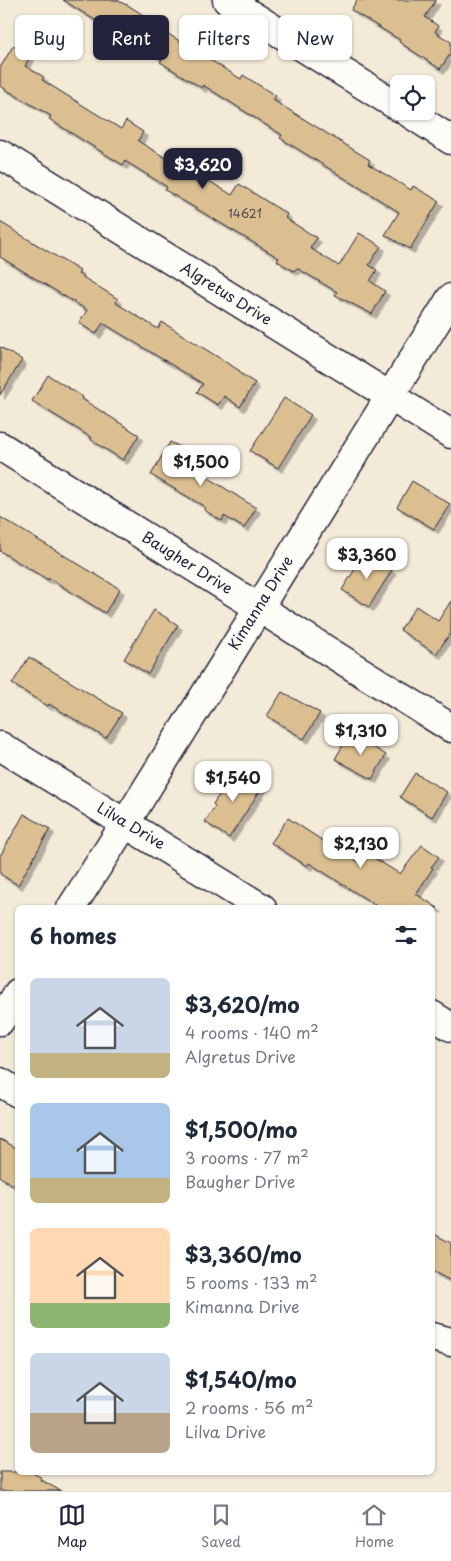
<!DOCTYPE html>
<html lang="en">
<head>
<meta charset="utf-8">
<style>
	body { margin:0; font-family:"Playpen Sans",sans-serif; background:#f6f6f7; color:#1f2937; height:100vh; display:flex; flex-direction:column; font-size:19px; white-space:nowrap }
	* { box-sizing:border-box; margin:0 }
	p { font-size:16px; color:#747a83 }
	.icon { flex:none; width:28px; height:28px; fill:none; stroke:currentColor; stroke-width:2; stroke-linecap:round; stroke-linejoin:round }
	.map { position:relative; flex:1; overflow:hidden }
	.panel { position:absolute; left:15px; top:905px; width:420px; height:570px; display:flex; flex-direction:column; background:#fff; border-radius:8px; box-shadow:0 1px 4px #0004 }
	.panel>* { flex:none }
	.hud { position:absolute; left:15px; top:15px; width:421px; height:45px; display:flex; gap:10px }
	.buttons { position:absolute; left:390px; top:75px; display:grid; gap:10px }
	.buttons a { display:grid; place-items:center; width:45px; height:45px; border-radius:8px; background:#fff; box-shadow:0 1px 4px #0004; font-size:25px }
	.price { position:absolute; translate:-50% -42px; padding:0 11px; border-radius:10px; background:#fff; color:#222; font-size:16px; line-height:32px; filter:drop-shadow(0 1px 2px #0008) }
	.price::after { content:''; position:absolute; left:50%; top:30px; width:15px; height:11px; margin-left:-8px; background:inherit; clip-path:polygon(0 0,100% 0,50% 100%) }
	.price.current { background:#22223b; color:#fff }
	ul { padding:0; list-style:none }
	li { display:flex; align-items:center; gap:15px; height:125px; padding:0 15px }
	li span { display:grid; place-items:center; flex:none; width:140px; height:100px; border-radius:8px; color:#555 }
	li>.icon { margin-inline-start:auto }
	span .icon { width:60px; height:60px; fill:#fffc; stroke-width:1 }
	li b { font-size:21px }
	h2 { display:flex; justify-content:space-between; align-items:center; height:60px; padding:0 15px; font-size:21px }
	.chip { padding:0 18px; border-radius:8px; background:#fff; box-shadow:0 1px 4px #0004; font-size:18px; line-height:45px }
	.chip.current { background:#22223b; color:#fff }
	.menu { display:flex; justify-content:space-around; align-items:center; height:70px; border-top:1px solid #e0e1e3; background:#fff; font-size:14px; color:#747a83 }
	.menu a { display:grid; justify-items:center; gap:2px }
	.menu .current { color:#22223b }
	.map>svg:first-child { display:block }
</style>
</head>
<body>
<div class="map">
<svg width="451" height="1491" viewBox="0 0 451 1491">
	<defs>
		<filter id="shadow"><feDropShadow dx="4.5" dy="4.5" stdDeviation="0" flood-color="#0004"/></filter>
	</defs>
	<rect width="100%" height="100%" fill="#f3ead8"/>
	<filter id="ink" filterUnits="userSpaceOnUse"><feTurbulence type="fractalNoise" baseFrequency=".02" numOctaves="2"/><feDisplacementMap in="SourceGraphic" scale="10" xChannelSelector="R" yChannelSelector="G"/><feConvolveMatrix kernelMatrix="1 2 1 2 8 2 1 2 1" color-interpolation-filters="sRGB"/></filter>
	<g filter="url(#ink)">
		<g fill="#dbbf90" stroke="#22223b" filter="url(#shadow)">
			<polygon points="63,0 117,0 126,5 126,4 159,25 157,27 241,79 243,75 276,96 273,100 370,160 368,164 411,190 413,186 439,201 410,249 385,235 399,212 280,138 282,135 203,85 202,88 160,62 162,60 130,39 128,41"/>
			<polygon points="357,0 436,0 425,17 438,26 435,32 451,42 451,53 440,69 399,42 400,40 351,10"/>
			<polygon points="13,46 30,56 25,66 44,77 42,80 121,129 126,121 143,132 138,141 179,166 181,164 232,195 239,184 287,214 285,218 317,238 310,248 339,266 359,233 381,246 369,265 377,270 370,281 385,291 372,314 335,295 337,292 297,268 294,271 277,261 279,258 165,190 167,187 125,161 123,165 84,141 49,119 51,116 0,86 0,68"/>
			<polygon points="0,222 80,271 78,274 118,299 116,303 158,329 162,322 240,371 239,373 255,383 240,407 224,396 218,405 197,392 203,384 103,323 96,334 79,323 87,310 0,257"/>
			<polygon points="0,347 22,360 0,395"/>
			<polygon points="48,375 83,397 82,399 139,435 123,460 91,440 92,438 32,401"/>
			<polygon points="284,398 311,415 278,468 250,451"/>
			<polygon points="170,442 184,449 180,456 203,470 201,473 256,508 244,528 224,516 222,521 204,510 205,507 151,475"/>
			<polygon points="412,481 450,504 434,529 397,507"/>
			<polygon points="0,517 120,589 105,613 49,578 48,580 0,551"/>
			<polygon points="365,553 392,570 369,607 342,590"/>
			<polygon points="451,601 451,632 436,654 400,630 416,606 438,621"/>
			<polygon points="154,610 178,625 148,674 124,659"/>
			<polygon points="29,657 122,713 106,738 49,704 48,706 12,684"/>
			<polygon points="282,692 320,713 304,739 267,716"/>
			<polygon points="350,733 386,755 372,779 335,759"/>
			<polygon points="236,769 263,786 229,838 205,822 215,806 213,804"/>
			<polygon points="415,773 447,792 432,817 400,797"/>
			<polygon points="24,814 50,829 18,885 0,874 0,856"/>
			<polygon points="288,818 346,856 347,854 360,863 366,853 400,874 422,845 439,857 431,867 433,868 416,894 438,908 380,908 309,863 307,866 271,843"/>
			<polygon points="0,1139 18,1149 18,1188 0,1177"/>
			<polygon points="432,1233 451,1243 451,1281 432,1271"/>
			<polygon points="0,1472 31,1472 42,1478 41,1480 61,1491 0,1491"/>
		</g>
		<g fill="none" stroke-linecap="round" stroke-linejoin="round">
			<g stroke="#22223b" stroke-width="31">
				<g id="minor">
					<polyline points="227,0 399,107"/>
					<polyline points="406,111 451,140"/>
					<polyline points="0,154 451,434"/>
					<polyline points="0,446 451,728"/>
					<polyline points="0,746 262,908"/>
					<polyline points="71,908 126,822 451,298"/>
					<polyline points="432,1015 451,1027"/>
					<polyline points="0,1021 18,993"/>
					<polyline points="0,1082 18,1093"/>
					<polyline points="432,1337 451,1342"/>
				</g>
			</g>
			<use href="#minor" stroke="#fdfcf7" stroke-width="28"/>
		</g>
	</g>
	<g text-anchor="middle" stroke-width="5" stroke-linejoin="round" paint-order="stroke">
		<g font-size="12" fill="#504950">
			<text x="245" y="218">14621</text>
		</g>
		<g font-size="15" fill="#22223b" stroke="#fdfcf7">
			<text transform="translate(226 294) rotate(32)" y="5">Algretus Drive</text>
			<text transform="translate(187 563) rotate(32)" y="5">Baugher Drive</text>
			<text transform="translate(261 603) rotate(-58)" y="5">Kimanna Drive</text>
			<text transform="translate(131 826) rotate(31)" y="5">Lilva Drive</text>
		</g>
	</g>
</svg>
<div class="buttons">
<a><svg class="icon" aria-label="locate" viewBox="0 0 24 24"><circle cx="12" cy="12" r="6"/><path d="M12 2v4M12 18v4M2 12h4M18 12h4"/></svg></a>
</div>
<b class="price current" style="left:203px;top:190px">$3,620</b>
<b class="price" style="left:201px;top:487px">$1,500</b>
<b class="price" style="left:367px;top:580px">$3,360</b>
<b class="price" style="left:361px;top:756px">$1,310</b>
<b class="price" style="left:233px;top:803px">$1,540</b>
<b class="price" style="left:361px;top:869px">$2,130</b>
<div class="hud">
<a class="chip">Buy</a>
<a class="chip current">Rent</a>
<a class="chip">Filters</a>
<a class="chip">New</a>
</div>
<section class="panel">
<h2>6 homes<svg class="icon" aria-label="filters" viewBox="0 0 24 24"><path d="M4 7h16M4 17h16"/><circle cx="9" cy="7" r="2"/><circle cx="15" cy="17" r="2"/></svg></h2>
<ul>
<li><span style="background:linear-gradient(#c9d6e8 75%,#c2b280 0)"><svg class="icon" aria-label="home" viewBox="0 0 24 24"><path d="M3 11l9-7 9 7M6 9v11h12V9"/></svg></span><div><b>$3,620/mo</b><p>4 rooms · 140 m²</p><p>Algretus Drive</p></div></li>
<li><span style="background:linear-gradient(#a9c7e8 75%,#c2b280 0)"><svg class="icon" aria-label="home" viewBox="0 0 24 24"><path d="M3 11l9-7 9 7M6 9v11h12V9"/></svg></span><div><b>$1,500/mo</b><p>3 rooms · 77 m²</p><p>Baugher Drive</p></div></li>
<li><span style="background:linear-gradient(#ffd9b3 75%,#8fb573 0)"><svg class="icon" aria-label="home" viewBox="0 0 24 24"><path d="M3 11l9-7 9 7M6 9v11h12V9"/></svg></span><div><b>$3,360/mo</b><p>5 rooms · 133 m²</p><p>Kimanna Drive</p></div></li>
<li><span style="background:linear-gradient(#c9d6e8 60%,#b9a48a 0)"><svg class="icon" aria-label="home" viewBox="0 0 24 24"><path d="M3 11l9-7 9 7M6 9v11h12V9"/></svg></span><div><b>$1,540/mo</b><p>2 rooms · 56 m²</p><p>Lilva Drive</p></div></li>
</ul>
</section>
</div>
<nav class="menu">
<a class="current"><svg class="icon" aria-label="map" viewBox="0 0 24 24"><path d="M3 6l6-2 6 2 6-2v14l-6 2-6-2-6 2zM9 4v14M15 6v14"/></svg>Map</a>
<a><svg class="icon" aria-label="saved" viewBox="0 0 24 24"><path d="M7 4h10v16l-5-4-5 4z"/></svg>Saved</a>
<a><svg class="icon" aria-label="home" viewBox="0 0 24 24"><path d="M3 11l9-7 9 7M6 9v11h12V9"/></svg>Home</a>
</nav>
</body>
</html>
